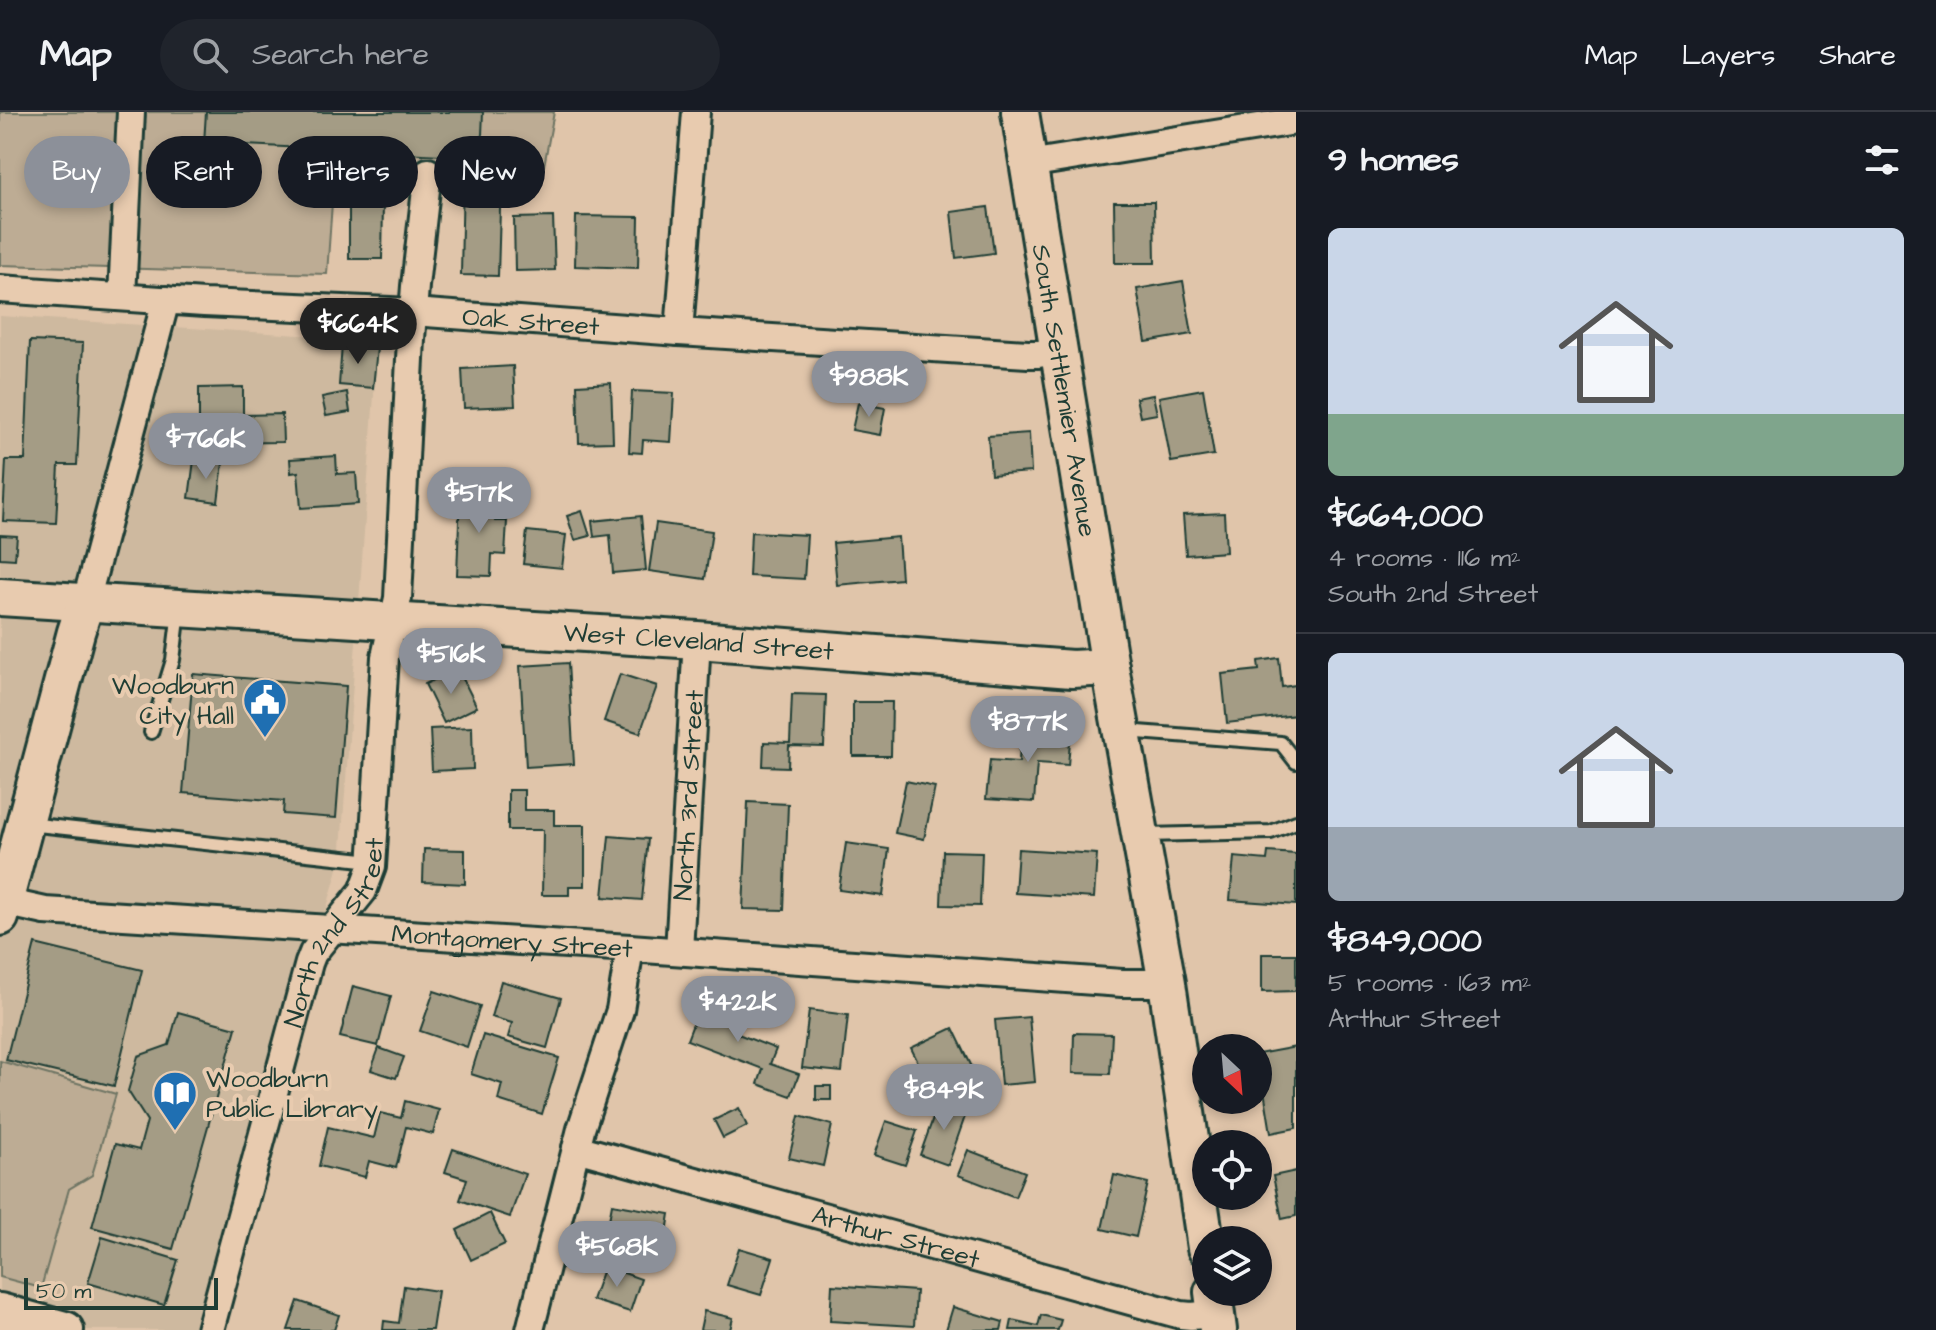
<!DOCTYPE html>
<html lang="en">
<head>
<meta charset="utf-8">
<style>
	body { margin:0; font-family:"Architects Daughter",sans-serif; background:#20242c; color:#f1f3f6; height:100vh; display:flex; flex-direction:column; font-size:30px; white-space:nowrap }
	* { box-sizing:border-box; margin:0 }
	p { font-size:26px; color:#9ea1a6 }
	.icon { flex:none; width:44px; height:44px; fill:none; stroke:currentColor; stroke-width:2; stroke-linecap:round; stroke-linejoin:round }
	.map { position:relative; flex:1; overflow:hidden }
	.details { display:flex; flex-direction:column; background:#171b24; width:640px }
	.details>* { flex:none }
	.hud { position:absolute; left:24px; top:24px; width:760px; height:72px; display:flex; gap:16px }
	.needle { width:52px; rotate:154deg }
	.buttons { position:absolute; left:1192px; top:922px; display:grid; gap:16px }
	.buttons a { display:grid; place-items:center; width:80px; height:80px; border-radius:50%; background:#171b24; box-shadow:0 4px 12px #0003; font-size:40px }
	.scale { position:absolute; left:24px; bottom:20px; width:194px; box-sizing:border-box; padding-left:8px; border:4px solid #1f3d34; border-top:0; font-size:22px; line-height:28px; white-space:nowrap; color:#1f3d34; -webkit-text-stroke:6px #e8cbaf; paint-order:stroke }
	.price { position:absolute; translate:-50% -68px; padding:0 18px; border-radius:28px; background:#8c9099; color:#fff; font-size:26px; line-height:52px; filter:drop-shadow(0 2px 4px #0008) }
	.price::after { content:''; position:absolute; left:50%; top:48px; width:24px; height:18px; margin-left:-12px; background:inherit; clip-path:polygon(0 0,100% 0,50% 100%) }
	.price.selected { background:#222; color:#fff }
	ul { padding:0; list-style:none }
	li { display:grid; align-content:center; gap:16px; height:424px; padding:0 32px }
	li+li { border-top:2px solid #363941 }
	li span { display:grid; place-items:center; height:248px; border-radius:12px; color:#555 }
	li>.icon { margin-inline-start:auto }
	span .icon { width:144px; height:144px; fill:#fffc; stroke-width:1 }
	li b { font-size:34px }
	h2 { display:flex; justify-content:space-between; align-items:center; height:96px; padding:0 32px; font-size:34px }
	.tag { padding:0 28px; border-radius:36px; background:#171b24; box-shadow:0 4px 12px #0003; font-size:28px; line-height:72px }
	.tag.selected { background:#8c9099; color:#fff }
	header { display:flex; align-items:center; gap:48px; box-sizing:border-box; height:112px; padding:0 40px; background:#171b24; border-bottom:2px solid #363941 }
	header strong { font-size:38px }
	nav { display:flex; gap:44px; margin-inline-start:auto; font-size:28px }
	.search { width:560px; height:72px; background:#20242c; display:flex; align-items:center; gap:20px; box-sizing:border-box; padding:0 28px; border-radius:44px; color:#9ea1a6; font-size:30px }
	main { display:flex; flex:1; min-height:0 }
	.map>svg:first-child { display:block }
</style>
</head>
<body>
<header>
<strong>Map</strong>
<div class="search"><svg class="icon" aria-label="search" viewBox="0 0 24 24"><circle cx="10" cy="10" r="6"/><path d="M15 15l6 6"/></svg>Search here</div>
<nav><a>Map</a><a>Layers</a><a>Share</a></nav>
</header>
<main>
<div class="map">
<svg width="1296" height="1218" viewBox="0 0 1296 1218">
	<rect width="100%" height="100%" fill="#e0c5aa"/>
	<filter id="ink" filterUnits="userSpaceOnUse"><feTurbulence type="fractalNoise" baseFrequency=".0125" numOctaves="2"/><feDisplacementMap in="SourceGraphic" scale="16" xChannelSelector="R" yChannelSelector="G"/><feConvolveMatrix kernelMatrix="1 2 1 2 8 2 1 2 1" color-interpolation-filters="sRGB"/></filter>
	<g filter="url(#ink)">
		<polygon fill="#ceb99f" points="0,204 378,228 340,750 205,1218 0,1218"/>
		<g fill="#bdac94" stroke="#6e7464" stroke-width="2">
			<polygon points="0,0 554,0 544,54 335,48 327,162 0,153"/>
			<polygon points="0,949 116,982 92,1063 69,1077 41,1176 0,1165"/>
		</g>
		<g fill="#a49c85" stroke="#1f3d34" stroke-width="2">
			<polygon points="206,0 483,0 481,45 204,31"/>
			<polygon points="375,56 397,58 394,85 372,82"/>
			<polygon points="463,62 501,63 498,164 461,163"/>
			<polygon points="1114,90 1154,90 1155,151 1115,151"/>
			<polygon points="349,91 383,91 382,147 349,147"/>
			<polygon points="988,95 994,141 956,146 951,100"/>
			<polygon points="576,104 639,105 638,156 575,154"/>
			<polygon points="553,105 555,158 515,159 514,106"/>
			<polygon points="1183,169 1192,222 1146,230 1137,177"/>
			<polygon points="30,229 83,231 77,353 59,353 56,411 3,409 6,348 25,348"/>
			<polygon points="342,233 377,236 373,276 339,273"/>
			<polygon points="513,254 515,294 464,296 462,257"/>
			<polygon points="611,271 613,330 579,331 577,273"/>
			<polygon points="243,275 243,303 282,302 283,330 199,331 199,276"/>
			<polygon points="1203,277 1214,343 1171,350 1159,285"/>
			<polygon points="632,279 674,281 671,330 643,328 642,341 629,340"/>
			<polygon points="347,280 350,300 326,304 322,285"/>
			<polygon points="1153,283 1157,302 1140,305 1136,286"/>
			<polygon points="858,291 885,296 880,323 852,318"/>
			<polygon points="1029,321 1031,360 991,363 988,324"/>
			<polygon points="336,344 337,362 356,361 358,392 301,396 298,360 291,361 290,347"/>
			<polygon points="194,348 223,351 218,390 189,386"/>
			<polygon points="460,383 496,384 495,409 507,409 505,443 492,442 491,464 457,463"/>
			<polygon points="582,399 590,424 575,428 567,404"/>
			<polygon points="1224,401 1226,440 1186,443 1183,403"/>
			<polygon points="641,404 646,458 613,461 610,423 594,425 592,409"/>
			<polygon points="656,411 712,419 705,467 649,459"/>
			<polygon points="527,419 566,423 562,456 523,452"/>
			<polygon points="751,420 807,423 804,467 749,464"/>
			<polygon points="0,423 17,424 15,447 0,446"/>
			<polygon points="898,425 901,467 837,473 833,431"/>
			<polygon points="1279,546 1282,575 1296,573 1296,603 1227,611 1222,562 1259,558 1258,549"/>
			<polygon points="568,551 574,652 526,655 520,554"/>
			<polygon points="458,557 477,595 444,611 425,572"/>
			<polygon points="193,562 346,574 336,706 283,702 284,689 183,681"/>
			<polygon points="620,562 657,574 640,621 604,609"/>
			<polygon points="792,582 826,583 824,635 789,634 788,655 763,654 764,630 790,631"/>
			<polygon points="853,590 892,590 891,644 853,644"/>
			<polygon points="1021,614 1071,618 1068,653 1037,651 1034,690 986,687 990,648 1019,650"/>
			<polygon points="472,615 473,657 432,659 430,617"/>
			<polygon points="906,669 935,675 924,727 895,721"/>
			<polygon points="508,678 524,678 524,698 554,698 554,713 585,713 585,774 569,774 569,783 542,783 543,718 508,718"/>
			<polygon points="748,690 788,692 784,798 743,797"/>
			<polygon points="609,724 648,727 642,788 603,785"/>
			<polygon points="846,731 889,737 883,784 839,778"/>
			<polygon points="424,737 465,738 465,772 423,770"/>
			<polygon points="1018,737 1097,742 1094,786 1015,781"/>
			<polygon points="943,739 982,740 980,794 941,793"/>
			<polygon points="1268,740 1296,742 1296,793 1230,788 1234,745 1267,748"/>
			<polygon points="35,832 142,858 114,974 6,948"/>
			<polygon points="1262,842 1296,842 1296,879 1262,880"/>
			<polygon points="501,869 561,886 547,936 508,925 512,911 491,905"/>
			<polygon points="353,874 391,884 378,934 340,925"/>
			<polygon points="434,879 480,894 467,935 420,919"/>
			<polygon points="703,886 746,902 738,922 776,937 770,952 799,962 791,984 758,972 763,957 687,928"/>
			<polygon points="809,898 848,903 842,960 802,956"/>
			<polygon points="178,900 236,916 173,1137 92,1115 115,1032 139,1038 147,1009 128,979 138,944 169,933"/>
			<polygon points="1029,905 1035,970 1001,973 995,908"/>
			<polygon points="953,916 973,957 931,977 911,936"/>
			<polygon points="1074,921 1112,922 1110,962 1073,961"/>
			<polygon points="483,923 559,946 542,1002 498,988 502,972 471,962"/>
			<polygon points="1296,935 1296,1016 1271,1021 1258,942"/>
			<polygon points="379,936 404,945 396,966 371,958"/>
			<rect x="816" y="974" width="15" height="14"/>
			<polygon points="940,987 968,996 948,1053 920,1043"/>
			<polygon points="405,989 439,998 433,1022 406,1015 396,1056 369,1049 365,1065 319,1054 328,1015 374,1026 380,1001 401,1006"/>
			<polygon points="739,996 747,1014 723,1026 714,1008"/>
			<polygon points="799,1004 832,1013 823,1054 789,1046"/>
			<polygon points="886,1009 917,1019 905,1053 874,1043"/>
			<polygon points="453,1037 525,1062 510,1105 460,1088 467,1067 445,1060"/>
			<polygon points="968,1038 1025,1060 1015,1085 958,1063"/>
			<polygon points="1296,1059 1296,1104 1282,1107 1273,1064"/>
			<polygon points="1114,1063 1148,1071 1136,1125 1102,1117"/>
			<polygon points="612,1092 670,1102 663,1145 604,1135"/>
			<polygon points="490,1101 505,1132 471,1148 457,1118"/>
			<polygon points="102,1125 178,1148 164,1193 88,1171"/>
			<polygon points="739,1136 773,1146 761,1183 727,1173"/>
			<polygon points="604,1154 641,1167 630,1200 592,1188"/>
			<polygon points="832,1173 916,1179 914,1214 830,1209"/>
			<polygon points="404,1174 438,1179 432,1218 383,1218 384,1209 399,1211"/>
			<polygon points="298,1189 339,1203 334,1218 288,1218"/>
			<polygon points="953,1195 1003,1210 1001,1218 946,1218"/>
			<polygon points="704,1199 733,1206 730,1218 700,1218"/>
			<polygon points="1041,1203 1061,1208 1058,1218 1010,1218 1012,1208 1038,1214"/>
		</g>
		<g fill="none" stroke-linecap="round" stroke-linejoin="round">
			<g stroke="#1f3d34" stroke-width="18">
				<g id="lane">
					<polyline points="1125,619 1281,631 1296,650"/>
					<polyline points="151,620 173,548 179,499"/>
					<polyline points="28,712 372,749"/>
					<polyline points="1146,723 1271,720 1296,710"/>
				</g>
			</g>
			<g stroke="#1f3d34" stroke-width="32">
				<g id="street">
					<polyline points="1028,52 1296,9"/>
					<path id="s1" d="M0 177 204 191 413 200 679 220 1028 242H1039L1059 237"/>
					<polyline points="122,185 131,0"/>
					<polyline points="679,220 696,0"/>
					<polyline points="86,489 166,188"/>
					<path id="s2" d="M4 790 45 799 630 836 1122 871H1167"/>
					<path id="s3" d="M679 839 697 528"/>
					<path id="s4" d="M576 1036 1181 1203 1191 1204 1216 1202"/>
					<path id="s5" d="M210 1218 309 851 313 841 363 779 372 755 385 545 398 486 411 227 415 174 428 60"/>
					<polyline points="530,1218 581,1017 620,898 630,836"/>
				</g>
			</g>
			<g stroke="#1f3d34" stroke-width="42">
				<g id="secondary">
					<path id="s6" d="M1020 0 1110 555 1167 871 1206 1136"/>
					<path id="s7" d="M0 485 697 528 1072 557 1110 555"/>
					<polyline points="0,805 76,520 86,489"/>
					<polyline points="1213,1180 1218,1218"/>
					<polyline points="0,1200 65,1218"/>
				</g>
			</g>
			<use href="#lane" stroke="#e8cbaf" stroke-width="12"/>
			<use href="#street" stroke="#e8cbaf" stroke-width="26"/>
			<use href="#secondary" stroke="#e8cbaf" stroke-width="36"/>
		</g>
	</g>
	<defs>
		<g id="civic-pin" transform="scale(2.3)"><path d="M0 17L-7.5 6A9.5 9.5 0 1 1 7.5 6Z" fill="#1f6fb2" stroke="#e8cbaf"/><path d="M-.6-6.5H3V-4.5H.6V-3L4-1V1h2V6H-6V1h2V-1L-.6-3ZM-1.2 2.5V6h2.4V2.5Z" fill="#fff"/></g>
		<g id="library-pin" transform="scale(2.3)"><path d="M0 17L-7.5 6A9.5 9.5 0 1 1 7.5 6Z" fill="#1f6fb2" stroke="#e8cbaf"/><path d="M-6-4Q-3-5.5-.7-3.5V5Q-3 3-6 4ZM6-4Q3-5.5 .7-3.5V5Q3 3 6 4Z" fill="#fff"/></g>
	</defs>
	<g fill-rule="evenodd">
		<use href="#civic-pin" x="265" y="588"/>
		<use href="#library-pin" x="175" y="981"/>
	</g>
	<g text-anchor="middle" stroke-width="8" stroke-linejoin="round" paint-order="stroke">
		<g font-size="26" fill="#1f3d34" stroke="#e8cbaf">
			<text dy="9" stroke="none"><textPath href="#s1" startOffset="532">Oak Street</textPath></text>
			<text dy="9" stroke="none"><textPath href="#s6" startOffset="282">South Settlemier Avenue</textPath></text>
			<text dy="9" stroke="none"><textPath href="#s7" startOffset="700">West Cleveland Street</textPath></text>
			<text dy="9" stroke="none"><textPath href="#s3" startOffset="156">North 3rd Street</textPath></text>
			<text dy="9" stroke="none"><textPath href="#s5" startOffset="420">North 2nd Street</textPath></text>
			<text dy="9" stroke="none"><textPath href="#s2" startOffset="510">Montgomery Street</textPath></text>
			<text dy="9" stroke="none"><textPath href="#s4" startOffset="332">Arthur Street</textPath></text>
		</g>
		<g font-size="26" fill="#1f3d34" stroke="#e8cbaf" text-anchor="end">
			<text x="234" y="582">Woodburn<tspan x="234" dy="30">City Hall</tspan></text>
			<text x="206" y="975" text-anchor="start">Woodburn<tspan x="206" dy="30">Public Library</tspan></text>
		</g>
	</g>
</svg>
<div class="buttons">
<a><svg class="needle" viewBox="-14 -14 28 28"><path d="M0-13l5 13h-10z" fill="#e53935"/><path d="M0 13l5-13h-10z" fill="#9ea1a6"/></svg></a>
<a><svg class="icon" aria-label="locate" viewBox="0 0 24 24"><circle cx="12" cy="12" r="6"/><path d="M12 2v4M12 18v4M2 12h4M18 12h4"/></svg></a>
<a><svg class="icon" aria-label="layers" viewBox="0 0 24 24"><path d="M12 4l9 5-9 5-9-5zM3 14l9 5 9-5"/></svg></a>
</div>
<div class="scale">50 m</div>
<b class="price selected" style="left:358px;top:254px">$664K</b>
<b class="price" style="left:869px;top:307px">$988K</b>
<b class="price" style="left:206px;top:369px">$766K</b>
<b class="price" style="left:479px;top:423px">$517K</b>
<b class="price" style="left:451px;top:584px">$516K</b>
<b class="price" style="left:1028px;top:652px">$877K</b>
<b class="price" style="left:738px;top:932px">$422K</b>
<b class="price" style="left:944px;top:1020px">$849K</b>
<b class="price" style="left:617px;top:1177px">$568K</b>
<div class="hud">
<a class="tag selected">Buy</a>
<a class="tag">Rent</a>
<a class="tag">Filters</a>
<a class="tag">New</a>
</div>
</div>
<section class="details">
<h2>9 homes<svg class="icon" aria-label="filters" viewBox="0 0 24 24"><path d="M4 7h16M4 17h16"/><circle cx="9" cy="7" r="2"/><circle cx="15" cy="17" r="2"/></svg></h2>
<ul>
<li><span style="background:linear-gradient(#c9d6e8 75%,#7fa58c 0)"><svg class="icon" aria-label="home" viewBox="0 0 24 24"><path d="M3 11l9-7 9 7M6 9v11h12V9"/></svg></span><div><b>$664,000</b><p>4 rooms · 116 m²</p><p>South 2nd Street</p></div></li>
<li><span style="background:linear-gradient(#c9d6e8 70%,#9aa5b1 0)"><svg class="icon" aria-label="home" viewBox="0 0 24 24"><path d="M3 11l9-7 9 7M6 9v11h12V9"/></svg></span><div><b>$849,000</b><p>5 rooms · 163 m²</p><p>Arthur Street</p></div></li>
</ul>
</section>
</main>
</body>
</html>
